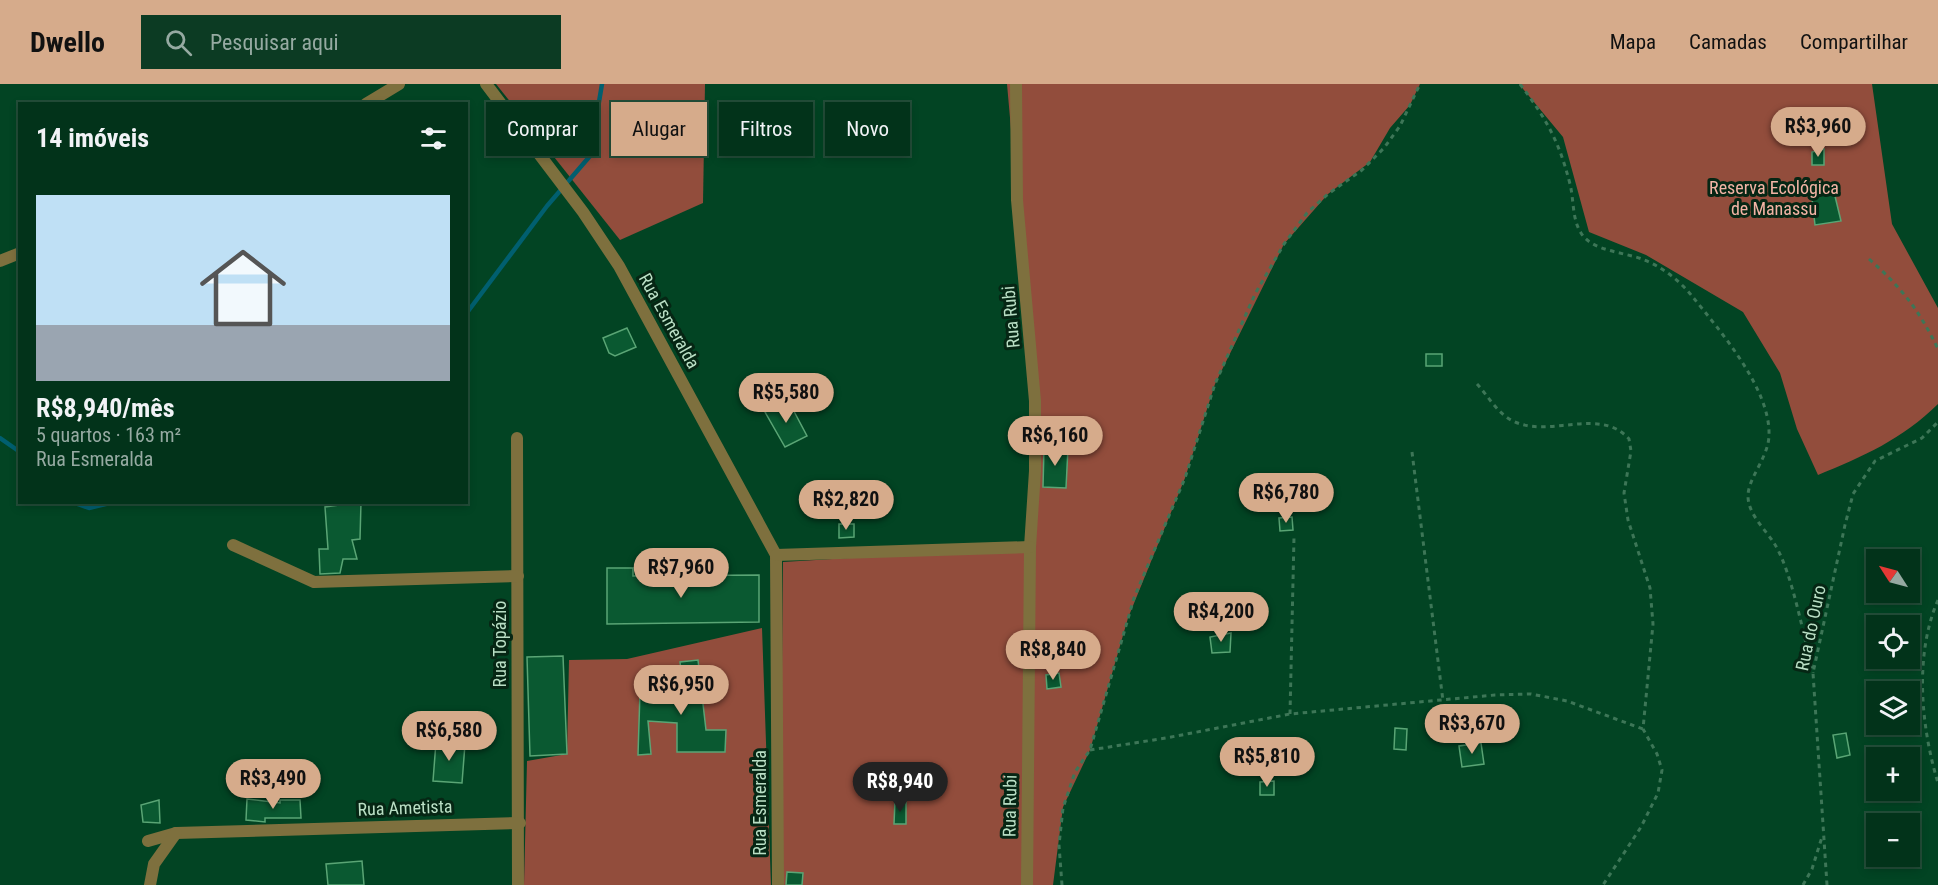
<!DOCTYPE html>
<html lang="pt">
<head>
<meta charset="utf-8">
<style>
	body { margin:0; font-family:"Roboto Condensed",sans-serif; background:#0c3b23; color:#f1f3f6; height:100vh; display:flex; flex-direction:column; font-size:22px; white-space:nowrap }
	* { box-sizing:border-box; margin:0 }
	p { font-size:20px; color:#96aaa2 }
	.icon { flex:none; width:33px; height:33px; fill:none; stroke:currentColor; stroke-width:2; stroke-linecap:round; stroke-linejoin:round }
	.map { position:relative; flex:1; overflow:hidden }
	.details { position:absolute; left:18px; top:18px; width:450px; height:402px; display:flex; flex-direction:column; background:#02331a; border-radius:0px; box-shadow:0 3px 9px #0003,0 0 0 2px #234e39 }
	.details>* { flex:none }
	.hud { position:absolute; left:486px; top:18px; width:570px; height:54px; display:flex; gap:12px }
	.needle { width:39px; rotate:306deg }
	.buttons { position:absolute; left:1866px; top:465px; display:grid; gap:12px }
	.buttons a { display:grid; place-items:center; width:54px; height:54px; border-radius:0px; background:#02331a; box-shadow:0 3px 9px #0003,0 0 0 2px #234e39; font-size:30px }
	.price { position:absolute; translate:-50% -51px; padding:0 14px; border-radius:21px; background:#d6ab8b; color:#111; font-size:20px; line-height:39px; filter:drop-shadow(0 2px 3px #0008) }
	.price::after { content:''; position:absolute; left:50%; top:36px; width:18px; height:14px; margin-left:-9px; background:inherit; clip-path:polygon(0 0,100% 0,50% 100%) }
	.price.selected { background:#222; color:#fff }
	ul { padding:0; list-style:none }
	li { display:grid; align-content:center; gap:12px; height:318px; padding:0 18px }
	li+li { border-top:2px solid #234e39 }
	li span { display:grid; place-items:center; height:186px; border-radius:0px; color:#555 }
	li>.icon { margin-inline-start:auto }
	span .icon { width:108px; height:108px; fill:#fffc; stroke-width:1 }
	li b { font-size:26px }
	h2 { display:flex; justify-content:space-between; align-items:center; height:72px; padding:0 18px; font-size:26px }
	.chip { padding:0 21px; border-radius:0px; background:#02331a; box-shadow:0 3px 9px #0003,0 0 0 2px #234e39; font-size:21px; line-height:54px }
	.chip.selected { background:#d6ab8b; color:#111 }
	header { display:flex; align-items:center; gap:36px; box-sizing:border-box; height:84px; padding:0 30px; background:#d6ab8b; color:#111 }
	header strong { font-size:28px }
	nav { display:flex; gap:33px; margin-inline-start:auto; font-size:21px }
	.search { width:420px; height:54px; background:#0c3b23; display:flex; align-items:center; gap:15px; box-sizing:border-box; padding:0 21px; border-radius:0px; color:#96aaa2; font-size:22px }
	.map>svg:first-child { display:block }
</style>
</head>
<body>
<header>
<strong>Dwello</strong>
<div class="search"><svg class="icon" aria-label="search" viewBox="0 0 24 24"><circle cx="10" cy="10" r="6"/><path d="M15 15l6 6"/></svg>Pesquisar aqui</div>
<nav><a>Mapa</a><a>Camadas</a><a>Compartilhar</a></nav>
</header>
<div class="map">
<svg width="1938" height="801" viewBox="0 0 1938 801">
	<rect width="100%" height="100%" fill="#024423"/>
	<g fill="#924d3c">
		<polygon points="496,0 705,0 703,119 620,156"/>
		<polygon points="1007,0 1420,0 1410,21 1390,44 1370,78 1328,110 1284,160 1215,300 1185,394 1128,534 1090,666 1063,723 1053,801 780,801 783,478 1030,463 1035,317"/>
		<path d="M1519 0H1872L1892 140 1938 224V320C1903 355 1862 373 1818 391L1797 345 1780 289 1743 228 1646 171 1589 148 1563 53Z"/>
		<polygon points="762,544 771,801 524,801 527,677 567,670 569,576 627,575"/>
	</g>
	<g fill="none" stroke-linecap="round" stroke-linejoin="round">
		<g stroke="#015f6f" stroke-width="4.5">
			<polyline points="466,230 547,122 590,72 602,0"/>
			<polyline points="0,354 20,368"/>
			<polyline points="72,418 89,424 114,418"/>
		</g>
	</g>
	<g fill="#0a5931" stroke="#5aa575" stroke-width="1.5">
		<polygon points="1824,65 1824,81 1812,81 1812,68"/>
		<polygon points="1834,108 1841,137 1815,141 1812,114"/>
		<polygon points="627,244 636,263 615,272 609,269 603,254"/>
		<rect x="1426" y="270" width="16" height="12"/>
		<polygon points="788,316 807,352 785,363 765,328"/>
		<polygon points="1044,363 1068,364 1066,404 1043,403"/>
		<polygon points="361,418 360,455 352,456 357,475 343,475 340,489 320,490 319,465 328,465 325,423"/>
		<polygon points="1292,433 1293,446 1280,447 1279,434"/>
		<polygon points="839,440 854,440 854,453 839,454"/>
		<polygon points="607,484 633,484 633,492 759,491 759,538 607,540"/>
		<polygon points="1231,549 1230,568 1212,569 1210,553"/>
		<polygon points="563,572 567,670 530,672 527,573"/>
		<polygon points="698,576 706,646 726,646 725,668 677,668 677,639 648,637 651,670 638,671 640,608 684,611 680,578"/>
		<polygon points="1059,589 1061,603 1047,605 1046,591"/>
		<polygon points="1395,644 1407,645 1406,666 1394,665"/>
		<polygon points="1846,649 1850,671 1837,674 1833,651"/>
		<polygon points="436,658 465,660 462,699 433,697"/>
		<polygon points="1481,659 1484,680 1462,683 1459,662"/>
		<polygon points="1274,697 1274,711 1260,711 1260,698"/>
		<polygon points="247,715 280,719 280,716 300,716 301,734 265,734 265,738 246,736"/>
		<polygon points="159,716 160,739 143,738 141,721"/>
		<polygon points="895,717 906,717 906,740 894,740"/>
		<polygon points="362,777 364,801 328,801 326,780"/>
		<polygon points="787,788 803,789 802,801 786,801"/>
	</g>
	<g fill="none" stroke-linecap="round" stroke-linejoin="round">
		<g stroke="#3d7657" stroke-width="3" stroke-dasharray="4.5 4.5" stroke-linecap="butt">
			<path d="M1520 0C1547 36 1559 57 1570 100 1574 116 1572 135 1581 149 1592 167 1623 168 1642 175 1661 182 1679 196 1692 212 1720 247 1771 305 1769 352 1768 374 1748 394 1748 412 1748 430 1765 445 1774 459 1792 487 1804 554 1813 589"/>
			<path d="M1869 175C1902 204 1919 226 1938 265"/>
			<path d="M1477 300C1488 312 1498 330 1513 337 1549 355 1600 322 1629 355L1631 367 1624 409 1628 436 1650 504 1653 540 1643 645 1657 670 1662 686 1658 709 1641 743 1603 801"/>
			<polyline points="1412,368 1443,617"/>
			<path d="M1938 516C1914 571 1921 643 1938 699"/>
			<polyline points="1290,630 1294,453"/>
			<polyline points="1090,666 1166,654 1290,630 1495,611 1531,610 1567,617 1643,645"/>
			<polyline points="1062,801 1059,761 1063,724 1075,688 1090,666 1134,514 1185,394 1215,300 1255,210 1284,160 1307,129 1328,110 1362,86 1384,64 1400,42 1420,0"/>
			<polyline points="1803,801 1812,785 1822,753"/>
			<polyline points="1827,801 1813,589 1845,441 1853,410 1875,377 1922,354 1938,338"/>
		</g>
		<g stroke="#7e703e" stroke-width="12">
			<polyline points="486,0 583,128 619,182 776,471 778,801"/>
			<polyline points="1016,0 1017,116 1035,317 1035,387 1030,463 1027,801"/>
			<polyline points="366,20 399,0"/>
			<polyline points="0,177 20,169"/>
			<polyline points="517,354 518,801"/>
			<polyline points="233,461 314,498 518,492"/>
			<polyline points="776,471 1030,463"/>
			<polyline points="148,757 176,749 520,739"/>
			<polyline points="150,801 154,780 176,749"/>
		</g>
	</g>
	<g text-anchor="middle" stroke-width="6" stroke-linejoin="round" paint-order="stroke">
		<g font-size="18" fill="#f3b4a5" stroke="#062614">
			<text x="1774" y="110">Reserva Ecológica<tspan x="1774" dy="21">de Manassu</tspan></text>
		</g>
		<g font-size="18" fill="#badfc5" stroke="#062614">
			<text transform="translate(1011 233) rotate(-95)" y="6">Rua Rubi</text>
			<text transform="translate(669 237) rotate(61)" y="6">Rua Esmeralda</text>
			<text transform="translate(1811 544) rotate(-78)" y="6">Rua do Ouro</text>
			<text transform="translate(500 560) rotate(-90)" y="6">Rua Topázio</text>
			<text transform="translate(760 719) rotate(-90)" y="6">Rua Esmeralda</text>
			<text transform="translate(1010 722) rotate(-89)" y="6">Rua Rubi</text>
			<text transform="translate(405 724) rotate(-2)" y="6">Rua Ametista</text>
		</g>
	</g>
</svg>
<div class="buttons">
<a><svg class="needle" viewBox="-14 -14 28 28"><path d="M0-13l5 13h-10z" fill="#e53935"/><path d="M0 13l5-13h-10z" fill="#96aaa2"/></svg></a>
<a><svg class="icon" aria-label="locate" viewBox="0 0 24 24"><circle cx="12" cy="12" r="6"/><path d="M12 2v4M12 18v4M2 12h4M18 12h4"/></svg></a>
<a><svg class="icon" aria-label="layers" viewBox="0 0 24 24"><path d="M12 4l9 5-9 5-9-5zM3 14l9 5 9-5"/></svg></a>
<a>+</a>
<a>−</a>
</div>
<b class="price" style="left:1818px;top:74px">R$3,960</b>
<b class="price" style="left:786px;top:340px">R$5,580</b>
<b class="price" style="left:1055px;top:383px">R$6,160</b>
<b class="price" style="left:1286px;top:440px">R$6,780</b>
<b class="price" style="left:846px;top:447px">R$2,820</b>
<b class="price" style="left:681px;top:515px">R$7,960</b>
<b class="price" style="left:1221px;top:559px">R$4,200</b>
<b class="price" style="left:1053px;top:597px">R$8,840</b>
<b class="price" style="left:681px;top:632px">R$6,950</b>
<b class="price" style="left:1472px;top:671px">R$3,670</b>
<b class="price" style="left:449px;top:678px">R$6,580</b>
<b class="price" style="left:1267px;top:704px">R$5,810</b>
<b class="price" style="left:273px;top:726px">R$3,490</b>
<b class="price selected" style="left:900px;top:729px">R$8,940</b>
<div class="hud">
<a class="chip">Comprar</a>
<a class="chip selected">Alugar</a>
<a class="chip">Filtros</a>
<a class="chip">Novo</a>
</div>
<section class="details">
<h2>14 imóveis<svg class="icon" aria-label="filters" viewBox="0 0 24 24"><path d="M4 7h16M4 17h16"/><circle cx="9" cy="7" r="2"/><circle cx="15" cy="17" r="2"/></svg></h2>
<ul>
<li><span style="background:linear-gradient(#bfe0f5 70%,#9aa5b1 0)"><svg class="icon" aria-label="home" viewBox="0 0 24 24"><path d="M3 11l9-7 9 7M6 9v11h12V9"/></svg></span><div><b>R$8,940/mês</b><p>5 quartos · 163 m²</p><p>Rua Esmeralda</p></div></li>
</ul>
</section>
</div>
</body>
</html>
